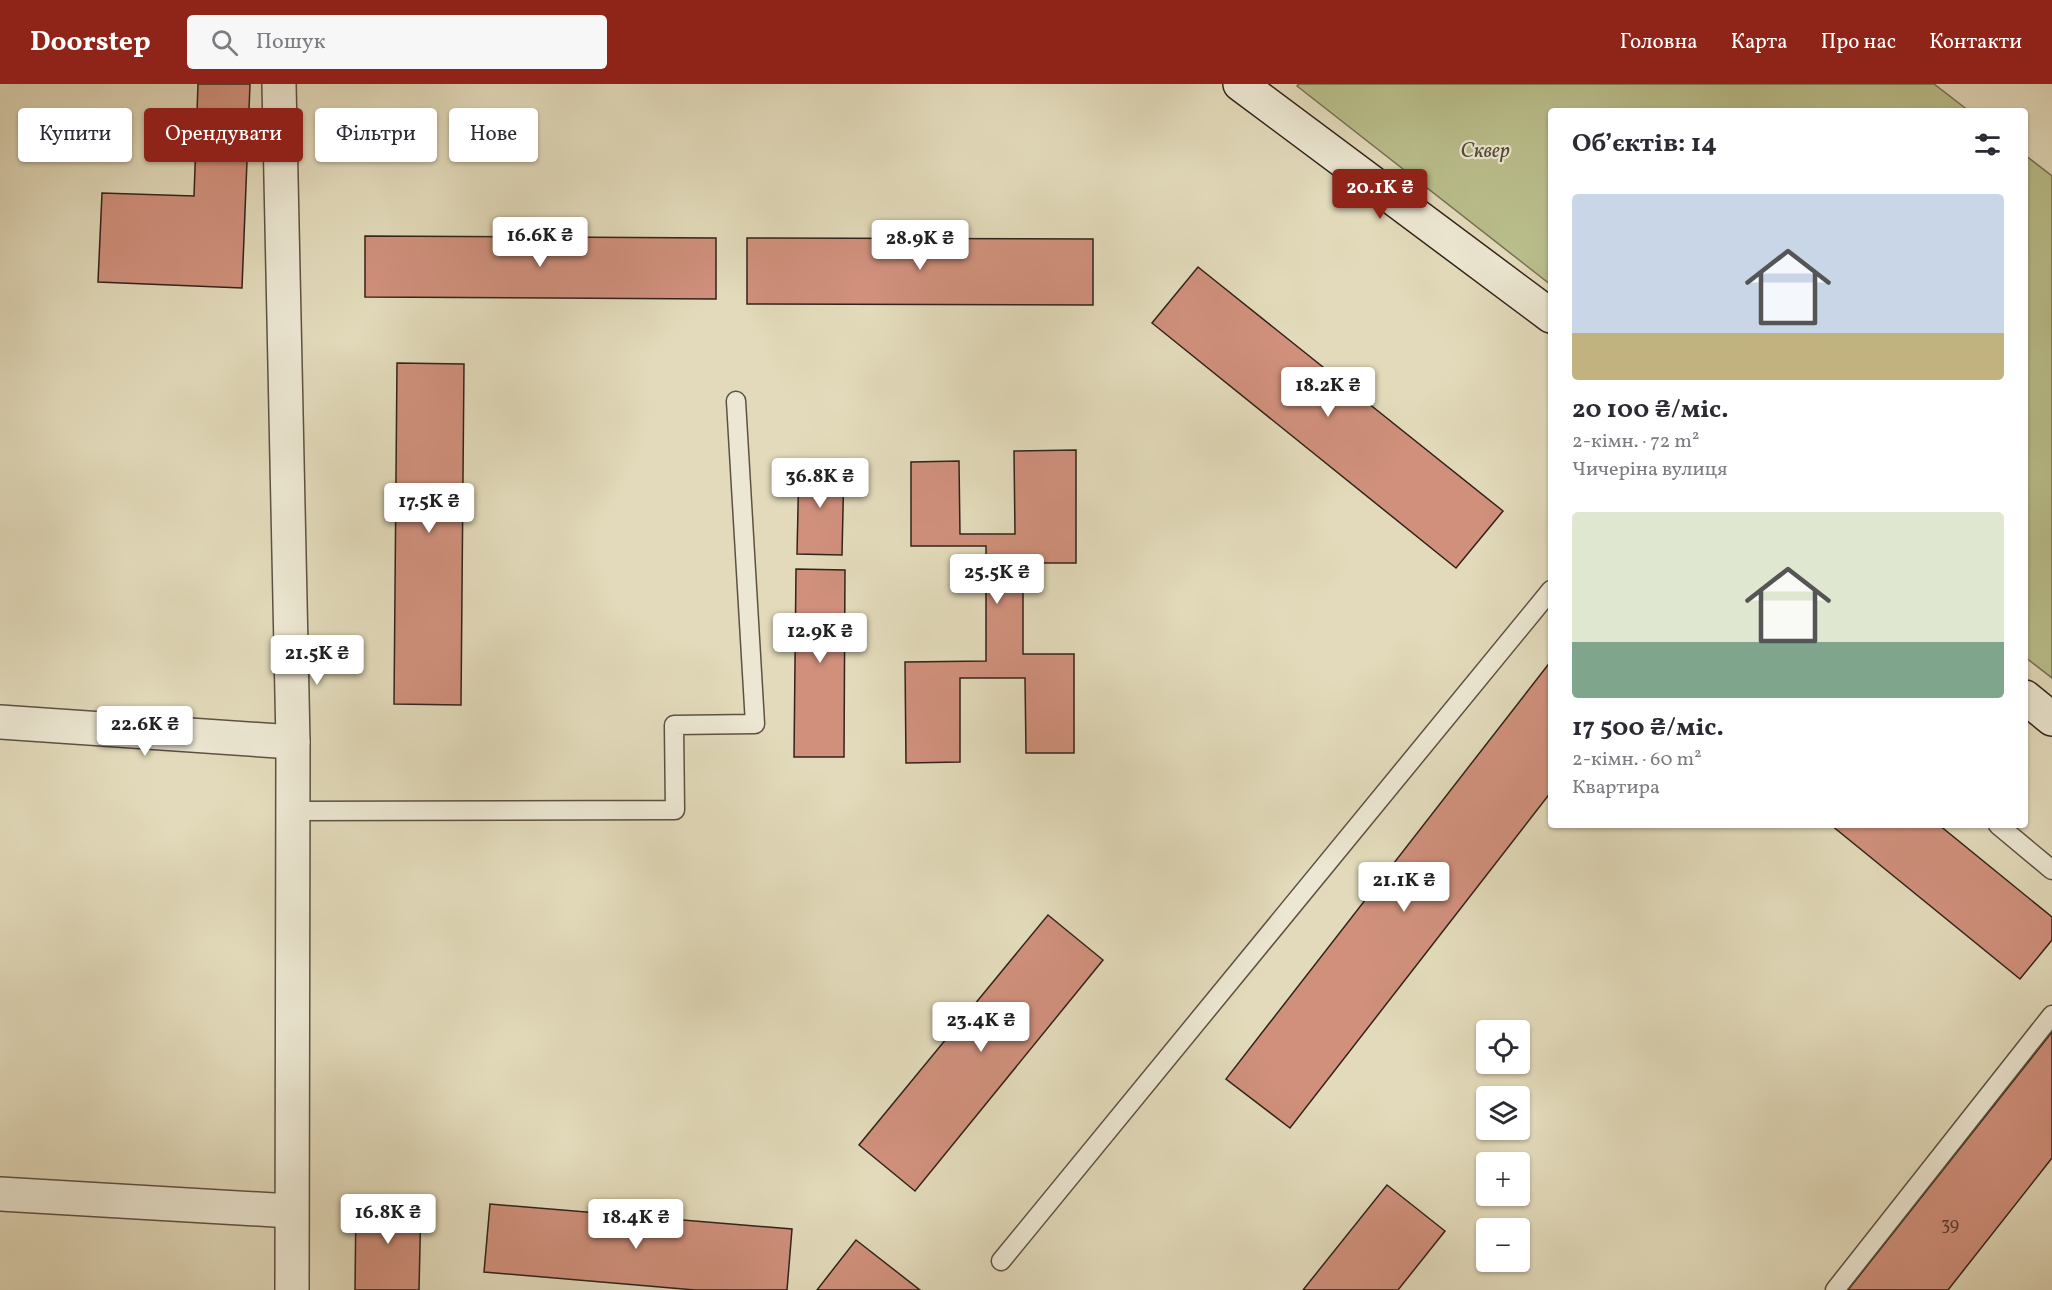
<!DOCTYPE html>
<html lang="uk">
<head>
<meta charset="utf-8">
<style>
	body { margin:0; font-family:Vollkorn,serif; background:#f7f7f7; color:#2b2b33; height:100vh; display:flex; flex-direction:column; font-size:22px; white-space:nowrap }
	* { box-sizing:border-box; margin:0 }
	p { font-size:20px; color:#7c7c81 }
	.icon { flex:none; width:33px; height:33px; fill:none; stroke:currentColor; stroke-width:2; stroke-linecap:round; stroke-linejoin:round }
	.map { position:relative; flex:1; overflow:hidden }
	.drawer { position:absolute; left:1548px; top:24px; width:480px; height:720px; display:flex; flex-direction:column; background:#fff; border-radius:6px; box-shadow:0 2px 4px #0004 }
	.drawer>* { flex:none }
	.top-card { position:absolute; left:18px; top:24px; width:570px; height:54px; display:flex; gap:12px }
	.tools { position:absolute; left:1476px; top:936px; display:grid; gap:12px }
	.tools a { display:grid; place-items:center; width:54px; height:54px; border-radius:6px; background:#fff; box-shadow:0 2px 4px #0004; font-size:30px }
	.price { position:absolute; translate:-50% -51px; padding:0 14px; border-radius:6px; background:#fff; color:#222; font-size:20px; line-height:39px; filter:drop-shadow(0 2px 3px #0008) }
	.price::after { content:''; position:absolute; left:50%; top:36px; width:18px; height:14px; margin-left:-9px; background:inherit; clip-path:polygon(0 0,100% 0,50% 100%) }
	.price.current { background:#8f2418; color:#fff }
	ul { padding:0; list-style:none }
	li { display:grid; align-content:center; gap:12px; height:318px; padding:0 24px }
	li span { display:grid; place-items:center; height:186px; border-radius:6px; color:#555 }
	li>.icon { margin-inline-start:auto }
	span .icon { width:108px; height:108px; fill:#fffc; stroke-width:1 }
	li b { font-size:26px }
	h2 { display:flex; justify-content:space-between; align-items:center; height:72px; padding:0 24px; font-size:26px }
	.chip { padding:0 21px; border-radius:6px; background:#fff; box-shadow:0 2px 4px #0004; font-size:21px; line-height:54px }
	.chip.current { background:#8f2418; color:#fff }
	header { display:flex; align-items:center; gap:36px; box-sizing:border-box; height:84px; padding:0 30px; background:#8f2418; color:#fff }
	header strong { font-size:28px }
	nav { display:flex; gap:33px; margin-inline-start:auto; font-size:21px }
	.search { width:420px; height:54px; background:#f7f7f7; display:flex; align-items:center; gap:15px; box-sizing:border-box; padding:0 21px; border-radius:6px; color:#7c7c81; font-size:22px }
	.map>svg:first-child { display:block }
</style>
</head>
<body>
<header>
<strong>Doorstep</strong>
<div class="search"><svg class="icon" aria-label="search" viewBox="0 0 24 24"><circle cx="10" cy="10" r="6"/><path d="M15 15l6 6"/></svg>Пошук</div>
<nav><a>Головна</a><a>Карта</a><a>Про нас</a><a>Контакти</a></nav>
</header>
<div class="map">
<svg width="2052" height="1206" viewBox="0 0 2052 1206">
	<rect width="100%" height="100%" fill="#e2daba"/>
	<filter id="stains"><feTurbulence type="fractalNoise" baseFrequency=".00333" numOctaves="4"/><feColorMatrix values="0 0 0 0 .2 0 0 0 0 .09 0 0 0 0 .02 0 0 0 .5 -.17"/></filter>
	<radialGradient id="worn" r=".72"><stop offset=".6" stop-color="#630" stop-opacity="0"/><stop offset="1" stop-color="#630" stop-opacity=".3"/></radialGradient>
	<g fill="#b9be8b" stroke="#767053" stroke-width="1.5">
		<polygon points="1299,0 1934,0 1969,27 1551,27 1551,201 1297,2"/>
		<polygon points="2025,71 2052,92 2052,594 2025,573"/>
	</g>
	<g fill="#d0907c" stroke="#32231b" stroke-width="1.5">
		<polygon points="198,0 250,0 242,204 98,198 102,109 194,112"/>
		<polygon points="365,152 716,154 716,215 365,213"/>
		<polygon points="747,154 1093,155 1093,221 747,220"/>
		<polygon points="1198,183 1503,427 1456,484 1152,239"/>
		<polygon points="397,279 464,280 461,621 394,620"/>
		<polygon points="1076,366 1076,479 1023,479 1023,570 1074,570 1074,669 1026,669 1025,594 960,594 960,678 906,679 905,578 986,577 986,462 911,462 911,378 959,377 960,450 1015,450 1014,367"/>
		<polygon points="799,378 844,380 842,471 797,470"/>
		<polygon points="796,485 845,486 844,673 794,673"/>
		<polygon points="1551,577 1551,708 1290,1044 1226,995"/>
		<polygon points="1831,741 1939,741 2052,833 2052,856 2020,895"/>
		<polygon points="1048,831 1103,876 915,1107 859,1061"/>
		<polygon points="2052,948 2052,1074 1948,1206 1848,1206"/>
		<polygon points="1387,1101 1445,1147 1398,1206 1303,1206"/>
		<polygon points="356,1116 421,1118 419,1206 355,1206"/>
		<polygon points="490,1120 792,1145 787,1206 695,1206 484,1188"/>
		<polygon points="856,1156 920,1206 817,1206"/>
	</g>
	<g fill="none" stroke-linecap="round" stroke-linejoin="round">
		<g stroke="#5e5143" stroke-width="21">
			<g id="lane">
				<polyline points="292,727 675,726 674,641 755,640 736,317"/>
				<polyline points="1998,741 2052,786"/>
				<polyline points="1001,1177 1551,506"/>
				<polyline points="1835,1206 2052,931"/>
			</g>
		</g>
		<g stroke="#5e5143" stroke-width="36">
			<g id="street">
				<polyline points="279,0 293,658 292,1206"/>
				<polyline points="0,638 293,658"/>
				<polyline points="0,1110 291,1127"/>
			</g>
		</g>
		<g stroke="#32231b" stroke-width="36">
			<g id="secondary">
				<polyline points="1240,0 1551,232"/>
				<polyline points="2025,613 2052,635"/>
			</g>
		</g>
		<use href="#lane" stroke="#ece7d2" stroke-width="18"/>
		<use href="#street" stroke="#ece7d2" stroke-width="33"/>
		<use href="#secondary" stroke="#ece7d2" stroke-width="33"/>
	</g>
	<g text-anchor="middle" stroke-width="4.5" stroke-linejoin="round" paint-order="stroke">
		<g font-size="18" fill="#5a3e33">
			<text x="1950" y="1146">39</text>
		</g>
		<g font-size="21" font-style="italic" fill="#544a37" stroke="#ece7d2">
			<text x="1485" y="73">Сквер</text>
		</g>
	</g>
	<rect width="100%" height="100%" filter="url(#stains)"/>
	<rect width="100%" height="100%" fill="url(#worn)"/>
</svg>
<div class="tools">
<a><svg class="icon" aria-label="locate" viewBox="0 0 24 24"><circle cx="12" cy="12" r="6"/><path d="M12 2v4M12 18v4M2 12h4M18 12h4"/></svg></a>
<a><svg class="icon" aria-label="layers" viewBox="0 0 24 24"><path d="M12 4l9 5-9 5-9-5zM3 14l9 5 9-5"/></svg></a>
<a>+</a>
<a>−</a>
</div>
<b class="price current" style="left:1380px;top:136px">20.1K ₴</b>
<b class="price" style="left:540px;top:184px">16.6K ₴</b>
<b class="price" style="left:920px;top:187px">28.9K ₴</b>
<b class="price" style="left:1328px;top:334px">18.2K ₴</b>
<b class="price" style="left:820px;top:425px">36.8K ₴</b>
<b class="price" style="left:429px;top:450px">17.5K ₴</b>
<b class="price" style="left:997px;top:521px">25.5K ₴</b>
<b class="price" style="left:820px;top:580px">12.9K ₴</b>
<b class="price" style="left:317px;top:602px">21.5K ₴</b>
<b class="price" style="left:145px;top:673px">22.6K ₴</b>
<b class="price" style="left:1404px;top:829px">21.1K ₴</b>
<b class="price" style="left:981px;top:969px">23.4K ₴</b>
<b class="price" style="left:388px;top:1161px">16.8K ₴</b>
<b class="price" style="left:636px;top:1166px">18.4K ₴</b>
<div class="top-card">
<a class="chip">Купити</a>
<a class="chip current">Орендувати</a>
<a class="chip">Фільтри</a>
<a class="chip">Нове</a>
</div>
<section class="drawer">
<h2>Об’єктів: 14<svg class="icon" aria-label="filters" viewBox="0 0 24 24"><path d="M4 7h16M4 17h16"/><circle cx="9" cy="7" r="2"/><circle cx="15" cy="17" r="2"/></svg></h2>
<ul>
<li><span style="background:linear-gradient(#c9d6e8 75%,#c2b280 0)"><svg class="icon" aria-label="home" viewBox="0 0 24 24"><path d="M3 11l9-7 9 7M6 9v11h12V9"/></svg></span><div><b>20 100 ₴/міс.</b><p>2-кімн. · 72 m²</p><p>Чичеріна вулиця</p></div></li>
<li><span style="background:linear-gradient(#dfe7d0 70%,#7fa58c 0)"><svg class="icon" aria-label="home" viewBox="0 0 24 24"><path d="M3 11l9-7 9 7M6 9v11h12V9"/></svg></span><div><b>17 500 ₴/міс.</b><p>2-кімн. · 60 m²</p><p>Квартира</p></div></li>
</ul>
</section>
</div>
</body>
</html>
